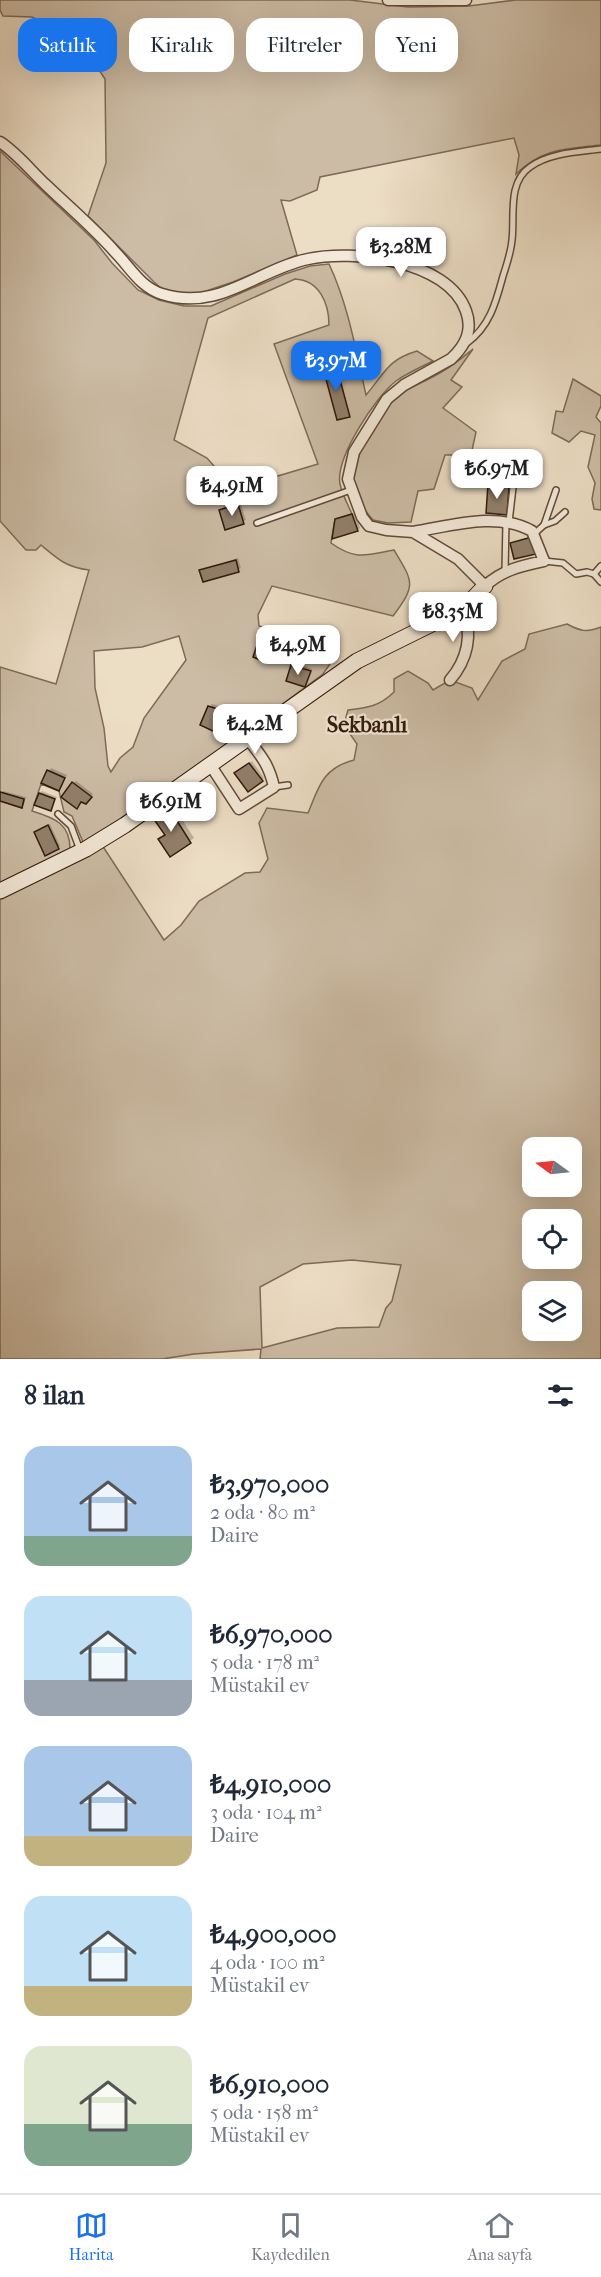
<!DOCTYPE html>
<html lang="tr">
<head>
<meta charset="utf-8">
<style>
	body { margin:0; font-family:"IM FELL French Canon",serif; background:#f2f2f3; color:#1f2937; height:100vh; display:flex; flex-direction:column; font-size:22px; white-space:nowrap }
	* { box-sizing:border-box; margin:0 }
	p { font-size:20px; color:#747a83 }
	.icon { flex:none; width:33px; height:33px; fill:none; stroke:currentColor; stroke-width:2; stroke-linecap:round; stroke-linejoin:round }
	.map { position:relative; height:1359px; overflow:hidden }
	.details { display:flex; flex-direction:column; background:#fff; flex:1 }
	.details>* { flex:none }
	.hud { position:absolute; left:18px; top:18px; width:566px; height:54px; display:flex; gap:12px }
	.needle { width:39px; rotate:285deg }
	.tools { position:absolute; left:522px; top:1137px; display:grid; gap:12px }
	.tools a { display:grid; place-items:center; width:60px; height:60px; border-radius:12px; background:#fff; box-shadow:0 6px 24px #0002; font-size:30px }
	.price { position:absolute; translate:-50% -51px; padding:0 14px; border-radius:12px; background:#fff; color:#222; font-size:20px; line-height:39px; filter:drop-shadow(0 2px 3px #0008) }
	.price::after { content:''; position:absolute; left:50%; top:36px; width:18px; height:14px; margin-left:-9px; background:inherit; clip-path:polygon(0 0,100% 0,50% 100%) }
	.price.on { background:#1a73e8; color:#fff }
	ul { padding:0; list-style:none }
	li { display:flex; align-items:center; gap:18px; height:150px; padding:0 24px }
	li span { display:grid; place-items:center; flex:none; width:168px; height:120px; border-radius:18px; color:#555 }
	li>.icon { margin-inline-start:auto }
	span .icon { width:72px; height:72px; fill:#fffc; stroke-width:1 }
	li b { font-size:26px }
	h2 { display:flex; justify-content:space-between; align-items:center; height:72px; padding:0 24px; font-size:26px }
	.pill { padding:0 21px; border-radius:18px; background:#fff; box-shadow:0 6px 24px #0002; font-size:21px; line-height:54px }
	.pill.on { background:#1a73e8; color:#fff }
	.tab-bar { display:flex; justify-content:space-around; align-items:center; height:84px; border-top:2px solid #e0e1e3; background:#fff; font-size:16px; color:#747a83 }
	.tab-bar a { display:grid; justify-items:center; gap:3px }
	.tab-bar .on { color:#1a73e8 }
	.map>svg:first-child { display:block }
</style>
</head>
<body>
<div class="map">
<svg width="601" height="1359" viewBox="0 0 601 1359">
	<rect width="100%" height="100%" fill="#ecddc5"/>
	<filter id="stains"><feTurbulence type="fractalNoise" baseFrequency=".00333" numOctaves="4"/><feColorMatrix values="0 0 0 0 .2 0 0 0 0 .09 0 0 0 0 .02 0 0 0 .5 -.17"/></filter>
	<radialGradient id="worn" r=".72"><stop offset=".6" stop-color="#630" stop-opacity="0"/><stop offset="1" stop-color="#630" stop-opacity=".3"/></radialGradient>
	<g fill="#ccbca5" stroke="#7e6a58" stroke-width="1.5" fill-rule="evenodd">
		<path d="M0 0H350L408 7 469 6 515 0H601V145C566 149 543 148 516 174L519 155 514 138 320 177 317 190 290 201 281 200 297 255 233 282 200 293H180L162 289 154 282 88 216 106 163 105 79 86 50 57 29 32 17 3 16 0 10Z"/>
		<path d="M0 151 94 240 112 263 138 290 159 300 184 306H211L285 274 310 266 329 264C348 304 356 351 366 395 385 373 387 360 417 351L433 361C421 367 407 373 396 381 376 396 335 458 340 484 342 494 348 505 352 514L335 519 331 543C356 561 367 555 394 550 414 583 416 585 393 616L272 586 258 615 259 626 290 636 330 664 323 674C245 732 167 792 83 842L72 816 64 812 59 791 41 784 32 811C55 818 71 824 70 851L0 885V801L22 808 24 800 0 792V667L56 684 89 570C66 567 59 560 41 545L36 550H26L0 521ZM295 279C319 280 329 303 329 325L274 344 318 464 251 484 228 482 207 458 174 440 208 318ZM179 636 186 660 144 718 133 747 120 758 111 772 108 766 104 728 95 688 94 651 142 647Z"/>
		<path d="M473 349 451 380 462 387 443 408 476 432 471 455H445L434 489 418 491 411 522 388 523 373 520C365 511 352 493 353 479 354 457 380 408 398 395 412 386 429 380 443 371 454 365 463 357 473 349Z"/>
		<polygon points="573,379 601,396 601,406 596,417 601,423 601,510 594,509 592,499 595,483 588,467 595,435 581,431 569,442 552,433 556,411 563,412"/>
		<path d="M567 624C580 631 587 633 601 627V1359H260L261 1349 194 1354 162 1359H0V896L102 845 164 940 181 925 199 901 245 873 260 872 268 859 259 823 267 808 308 813C319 786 323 768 354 760L357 744 350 734 345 721 348 710C367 708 380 706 394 692V679L408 671 428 683 433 690 450 680 472 688 478 700 502 661 525 649 529 634ZM532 1148H572V1186H532ZM532 1220H572V1258H532ZM352 1260 401 1265 392 1301 386 1308 379 1327 337 1328 262 1348 260 1287 303 1264ZM532 1292H572V1330H532Z"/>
	</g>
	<g fill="#0003">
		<polygon points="337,365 350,415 349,415 326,368"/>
		<polygon points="494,481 512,483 510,510 506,514 490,485"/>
		<polygon points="240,502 246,520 226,528 220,510"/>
		<polygon points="355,513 360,528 357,530 336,520"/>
		<polygon points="238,558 241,568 238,570 201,571"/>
		<polygon points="261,644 273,648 267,661 259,646"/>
		<polygon points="295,663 312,669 305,686 293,666"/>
		<polygon points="212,704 225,708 217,731 210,707"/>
		<polygon points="252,761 264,778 262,780 239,771"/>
		<polygon points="51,768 67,775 59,790 43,783"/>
		<polygon points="76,781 93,794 88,800 73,783"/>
		<polygon points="3,791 26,797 24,804 21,806 0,800"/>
		<polygon points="42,791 57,797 50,809 40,793"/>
		<polygon points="173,805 194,838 170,855 166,835 155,818"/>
		<polygon points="50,824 60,846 58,848 36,832"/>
	</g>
	<g fill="#927f6b" stroke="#31190a" stroke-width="1.5">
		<polygon points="336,365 350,417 337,420 323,368"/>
		<polygon points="488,484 509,486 507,515 486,513"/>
		<polygon points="238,504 244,524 225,530 219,510"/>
		<polygon points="352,514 358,531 332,539 335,519"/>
		<polygon points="532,537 536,554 514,559 510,543"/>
		<polygon points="236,560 239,572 203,582 199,570"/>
		<polygon points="257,645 272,651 267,663 253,657"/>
		<polygon points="291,665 311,671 305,687 286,681"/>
		<polygon points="208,706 224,711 217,733 200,725"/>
		<polygon points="249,763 263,781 248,792 234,773"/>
		<polygon points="47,770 65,778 59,791 41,783"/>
		<polygon points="72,782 92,797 86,804 81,802 77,809 61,797"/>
		<polygon points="0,792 24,799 22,808 0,801"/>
		<polygon points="39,793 55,799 51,811 34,805"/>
		<polygon points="169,808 191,843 170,857 158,839 165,835 153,818"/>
		<polygon points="48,825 59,849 45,856 34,832"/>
	</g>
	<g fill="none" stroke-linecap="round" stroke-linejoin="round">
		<g stroke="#604a39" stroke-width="8">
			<g id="lane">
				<path d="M467 343C490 326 496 302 503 276 507 264 511 252 512 240 515 216 507 183 530 167 549 153 578 152 601 149"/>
				<polyline points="509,522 514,479"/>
				<polyline points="257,523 351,490"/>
				<polyline points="544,525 555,521 565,512"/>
				<polyline points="534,534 544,525 556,490"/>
				<polyline points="544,561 563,563 576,574 587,572 594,574 601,566"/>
				<polyline points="505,571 506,522"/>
				<polyline points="594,574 601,582"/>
				<polyline points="274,787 288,785"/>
				<polyline points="58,814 71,826 80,850"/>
			</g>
		</g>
		<g stroke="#604a39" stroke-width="13">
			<g id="street">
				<polyline points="388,0 466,0"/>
				<path d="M0 142C17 153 31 171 46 185 69 207 94 228 115 252 130 267 140 287 162 294 219 312 256 270 308 259 353 249 448 260 466 311 473 330 466 345 451 359L404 385 387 399 354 452 348 479 362 517 369 526 386 530 413 532 458 559 485 586C502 570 521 566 544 561L532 531C496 511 451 526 413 532"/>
				<path d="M450 680C469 658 472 634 464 608"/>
				<path d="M211 766 239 809 274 787C269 765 262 757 248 739"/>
			</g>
		</g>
		<g stroke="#31190a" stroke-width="17">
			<polyline id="secondary" points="0,891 86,849 125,825 357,661 464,608 485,586"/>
		</g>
		<use href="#lane" stroke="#f3e9d9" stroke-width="5"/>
		<use href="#street" stroke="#f3e9d9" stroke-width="10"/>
		<use href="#secondary" stroke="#f3e9d9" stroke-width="15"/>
	</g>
	<g text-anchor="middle" stroke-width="4.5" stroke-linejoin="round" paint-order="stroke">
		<g font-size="22" font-weight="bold" fill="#31190a" stroke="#f3e9d9">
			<text x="367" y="732">Sekbanlı</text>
		</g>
	</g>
	<rect width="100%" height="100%" filter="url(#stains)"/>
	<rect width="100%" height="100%" fill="url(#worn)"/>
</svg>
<div class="tools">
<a><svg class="needle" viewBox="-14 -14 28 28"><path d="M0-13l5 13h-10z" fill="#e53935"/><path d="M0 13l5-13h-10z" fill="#747a83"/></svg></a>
<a><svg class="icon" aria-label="locate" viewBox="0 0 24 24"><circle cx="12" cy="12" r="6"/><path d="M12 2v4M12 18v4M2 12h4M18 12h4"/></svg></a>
<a><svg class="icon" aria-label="layers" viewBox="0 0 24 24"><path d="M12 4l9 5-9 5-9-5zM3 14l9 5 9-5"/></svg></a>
</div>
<b class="price" style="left:401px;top:278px">₺3.28M</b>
<b class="price on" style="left:336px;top:392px">₺3.97M</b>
<b class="price" style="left:497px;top:500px">₺6.97M</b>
<b class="price" style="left:232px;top:517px">₺4.91M</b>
<b class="price" style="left:453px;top:643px">₺8.35M</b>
<b class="price" style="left:298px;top:676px">₺4.9M</b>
<b class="price" style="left:255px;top:755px">₺4.2M</b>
<b class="price" style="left:171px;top:833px">₺6.91M</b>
<div class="hud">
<a class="pill on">Satılık</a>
<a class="pill">Kiralık</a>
<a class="pill">Filtreler</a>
<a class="pill">Yeni</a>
</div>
</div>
<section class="details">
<h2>8 ilan<svg class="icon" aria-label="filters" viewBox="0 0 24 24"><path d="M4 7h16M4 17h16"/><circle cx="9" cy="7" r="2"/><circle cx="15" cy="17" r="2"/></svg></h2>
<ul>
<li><span style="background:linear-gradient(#a9c7e8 75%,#7fa58c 0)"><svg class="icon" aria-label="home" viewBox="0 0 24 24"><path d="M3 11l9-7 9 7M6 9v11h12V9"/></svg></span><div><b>₺3,970,000</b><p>2 oda · 80 m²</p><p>Daire</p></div></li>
<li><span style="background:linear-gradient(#bfe0f5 70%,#9aa5b1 0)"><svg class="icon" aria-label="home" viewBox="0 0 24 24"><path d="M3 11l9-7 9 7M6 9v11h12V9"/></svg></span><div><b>₺6,970,000</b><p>5 oda · 178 m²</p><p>Müstakil ev</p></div></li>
<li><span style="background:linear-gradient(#a9c7e8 75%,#c2b280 0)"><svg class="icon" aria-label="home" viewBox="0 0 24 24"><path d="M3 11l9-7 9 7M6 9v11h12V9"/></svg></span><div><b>₺4,910,000</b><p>3 oda · 104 m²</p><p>Daire</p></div></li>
<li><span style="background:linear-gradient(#bfe0f5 75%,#c2b280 0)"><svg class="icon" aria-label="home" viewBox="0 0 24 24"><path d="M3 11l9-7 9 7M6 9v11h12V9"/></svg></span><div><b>₺4,900,000</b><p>4 oda · 100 m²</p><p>Müstakil ev</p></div></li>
<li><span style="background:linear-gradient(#dfe7d0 65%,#7fa58c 0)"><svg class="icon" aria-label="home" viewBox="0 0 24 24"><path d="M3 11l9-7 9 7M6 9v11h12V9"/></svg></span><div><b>₺6,910,000</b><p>5 oda · 158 m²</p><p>Müstakil ev</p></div></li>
</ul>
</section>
<nav class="tab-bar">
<a class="on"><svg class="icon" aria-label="map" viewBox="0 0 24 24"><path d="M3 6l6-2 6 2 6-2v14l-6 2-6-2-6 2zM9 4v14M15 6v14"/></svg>Harita</a>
<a><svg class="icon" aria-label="saved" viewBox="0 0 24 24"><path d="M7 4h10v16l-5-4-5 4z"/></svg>Kaydedilen</a>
<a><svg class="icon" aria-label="home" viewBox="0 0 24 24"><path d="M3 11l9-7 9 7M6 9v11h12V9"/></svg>Ana sayfa</a>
</nav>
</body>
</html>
